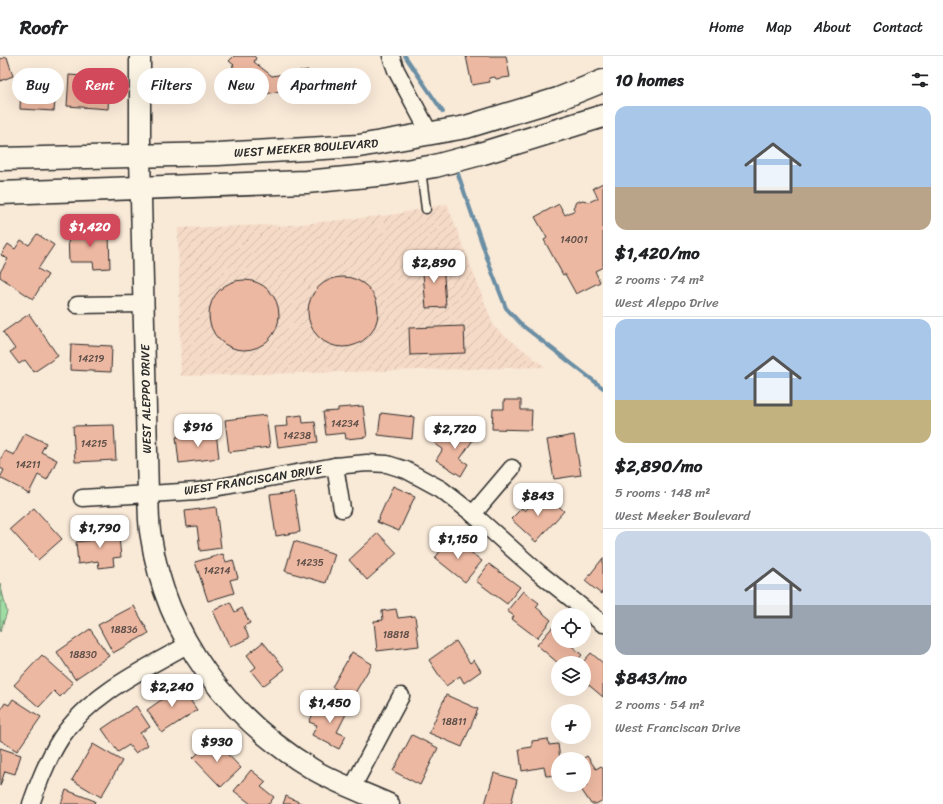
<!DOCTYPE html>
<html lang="en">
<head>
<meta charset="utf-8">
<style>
	body { margin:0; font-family:Sriracha,sans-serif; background:#f2f2f2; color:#202124; height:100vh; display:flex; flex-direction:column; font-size:15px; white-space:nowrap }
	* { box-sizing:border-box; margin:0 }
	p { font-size:13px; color:#757577 }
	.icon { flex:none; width:22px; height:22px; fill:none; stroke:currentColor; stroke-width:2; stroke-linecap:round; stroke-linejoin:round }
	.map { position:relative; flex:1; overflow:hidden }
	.details { display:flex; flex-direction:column; background:#fff; width:340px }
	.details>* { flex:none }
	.guide { position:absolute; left:12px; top:12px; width:380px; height:36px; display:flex; gap:8px }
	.controls { position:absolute; left:551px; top:552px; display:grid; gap:8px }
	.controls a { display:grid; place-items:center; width:40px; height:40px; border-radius:50%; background:#fff; box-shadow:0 4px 16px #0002; font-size:20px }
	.price { position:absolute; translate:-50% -34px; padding:0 9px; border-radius:8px; background:#fff; color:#222; font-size:13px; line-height:26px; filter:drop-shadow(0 1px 2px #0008) }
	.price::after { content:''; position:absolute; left:50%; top:24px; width:12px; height:9px; margin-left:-6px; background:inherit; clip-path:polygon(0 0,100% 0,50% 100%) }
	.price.on { background:#d1495b; color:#fff }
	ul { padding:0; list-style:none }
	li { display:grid; align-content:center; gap:8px; height:212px; padding:0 12px }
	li+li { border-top:1px solid #e0e0e0 }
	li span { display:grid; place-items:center; height:124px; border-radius:12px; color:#555 }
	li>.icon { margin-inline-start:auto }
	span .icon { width:72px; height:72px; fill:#fffc; stroke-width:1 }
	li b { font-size:17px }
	h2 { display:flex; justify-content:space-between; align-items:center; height:48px; padding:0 12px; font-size:17px }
	.chip { padding:0 14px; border-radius:18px; background:#fff; box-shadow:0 4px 16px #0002; font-size:14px; line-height:36px }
	.chip.on { background:#d1495b; color:#fff }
	header { display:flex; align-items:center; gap:24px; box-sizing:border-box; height:56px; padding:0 20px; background:#fff; border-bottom:1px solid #e0e0e0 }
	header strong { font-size:19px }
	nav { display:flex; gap:22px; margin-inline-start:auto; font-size:14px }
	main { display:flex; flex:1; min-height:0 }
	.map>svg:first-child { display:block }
</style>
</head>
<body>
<header>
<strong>Roofr</strong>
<nav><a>Home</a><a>Map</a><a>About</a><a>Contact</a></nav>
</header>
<main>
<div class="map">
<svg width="603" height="748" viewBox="0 0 603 748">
	<defs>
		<pattern id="industrial-furrows" width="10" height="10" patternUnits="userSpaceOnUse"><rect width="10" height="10" fill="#f5dac7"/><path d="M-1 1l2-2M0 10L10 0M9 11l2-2" fill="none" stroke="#d2bbab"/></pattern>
		<pattern id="grass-tufts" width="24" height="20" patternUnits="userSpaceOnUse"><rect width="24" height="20" fill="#9fdda4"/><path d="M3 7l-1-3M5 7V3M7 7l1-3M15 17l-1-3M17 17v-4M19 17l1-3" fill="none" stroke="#89be8d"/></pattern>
	</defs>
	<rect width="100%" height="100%" fill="#f9e9d7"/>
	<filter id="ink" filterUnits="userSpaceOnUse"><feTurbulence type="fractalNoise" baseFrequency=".025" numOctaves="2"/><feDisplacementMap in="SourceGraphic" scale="8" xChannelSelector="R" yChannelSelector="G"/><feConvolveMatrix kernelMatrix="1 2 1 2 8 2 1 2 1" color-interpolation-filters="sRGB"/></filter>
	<g filter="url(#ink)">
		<polygon fill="url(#industrial-furrows)" points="447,148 494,271 545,311 181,320 178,172 273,169 282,170 391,159"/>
		<polygon fill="url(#grass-tufts)" stroke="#658468" points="0,527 7,556 0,576"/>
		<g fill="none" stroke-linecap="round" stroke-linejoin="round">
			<g stroke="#6a8ea4" stroke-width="4">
				<polyline points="405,0 443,56"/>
				<polyline points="458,118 492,216 506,252 523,270 603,332"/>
			</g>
		</g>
		<g fill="#edb8a1" stroke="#2b2b2b">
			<polygon points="234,0 254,0 256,2 254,6 272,20 308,14 310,23 298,25 299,36 280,37 280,35 266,38 253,26 257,19 251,15 247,19 244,16 242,18 232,10 234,9 229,5"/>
			<polygon points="466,0 506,0 510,21 496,23 495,21 489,22 490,26 472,29"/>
			<polygon points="7,1 13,20 0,25 0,3"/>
			<polygon points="69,19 110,22 108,53 67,50"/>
			<polygon points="21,25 42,27 42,36 56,37 54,55 20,53"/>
			<polygon points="603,127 603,211 595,215 600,226 576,238 565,218 563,219 544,184 547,182 535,161 559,148 565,159 575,154 573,152 576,146 583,144 589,146 598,142 593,132"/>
			<polygon points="75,171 90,171 90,178 109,178 110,212 94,213 93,206 69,206 68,179 75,179"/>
			<polygon points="37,178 54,189 38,213 48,219 33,243 0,221 0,216 8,203 1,199 8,188 15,193 21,184 29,189"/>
			<polygon points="443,204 446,251 426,252 422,206"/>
			<circle cx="343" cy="256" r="35"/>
			<circle cx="244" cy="259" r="35"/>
			<polygon points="29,258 58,300 34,316 25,304 19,308 10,296 15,293 3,276"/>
			<polygon points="464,270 465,297 410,299 409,272"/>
			<polygon points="71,288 112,290 111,316 70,314"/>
			<polygon points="504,344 521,344 521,354 532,354 531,374 492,373 493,353 504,353"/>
			<polygon points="363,350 367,381 346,383 345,377 326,379 323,356 338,355 338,352"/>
			<polygon points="381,357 414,361 412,383 378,379"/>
			<polygon points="266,359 270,391 229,396 225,364"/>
			<polygon points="302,359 303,367 315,366 318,386 278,391 275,371 288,370 287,361"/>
			<polygon points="114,369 116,404 75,406 73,370"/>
			<polygon points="458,369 475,381 460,403 468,408 461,420 436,404 443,393 435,388 441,379 449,384"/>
			<polygon points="216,376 219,402 179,407 176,381"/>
			<polygon points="25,377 46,387 41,396 57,404 47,424 38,419 29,437 0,422 4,414 0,412 0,404 5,395 14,399"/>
			<polygon points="574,379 581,419 554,423 547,384"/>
			<polygon points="393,430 415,440 399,475 377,466"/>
			<polygon points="294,436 300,476 276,480 270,439"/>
			<polygon points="543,436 564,455 536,486 511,463 522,452 525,455"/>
			<polygon points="216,451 221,492 200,495 197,470 187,471 185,455"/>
			<polygon points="34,452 62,483 38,504 10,473"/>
			<polygon points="118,472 121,501 113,502 114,510 99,512 98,505 78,508 76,486 103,483 102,473"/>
			<polygon points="378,477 397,497 367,524 349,504"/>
			<polygon points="451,481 482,505 465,526 435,502"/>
			<polygon points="294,485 335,498 326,527 285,515"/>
			<polygon points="223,498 226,506 233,504 238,522 230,524 234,537 208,545 195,506"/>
			<polygon points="603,502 603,534 601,538 585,525"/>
			<polygon points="489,508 520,531 507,548 476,525"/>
			<polygon points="523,535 539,547 536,551 551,564 537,582 512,563 514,560 507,555"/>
			<polygon points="230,546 235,556 242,552 250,567 244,570 249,582 230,591 213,555"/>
			<polygon points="134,550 149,577 113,597 98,569"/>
			<polygon points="396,553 398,562 415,560 419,590 377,595 374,565 383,564 382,555"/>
			<polygon points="557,566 558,585 566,585 582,599 575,607 558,607 537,589"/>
			<polygon points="90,573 109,600 75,623 57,596"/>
			<polygon points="456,585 470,607 474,604 481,615 464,627 460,620 446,630 429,604"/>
			<polygon points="263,586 285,613 263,630 251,615 256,611 247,599"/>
			<polygon points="352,596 372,608 352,642 332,631"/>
			<polygon points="591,597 603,607 603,641 584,625 584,607 582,607"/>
			<polygon points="42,599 73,627 60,641 54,635 39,651 14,629"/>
			<polygon points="178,626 197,654 162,677 147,654 168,639 165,635"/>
			<polygon points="446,639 478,653 462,691 429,677"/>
			<polygon points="13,643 41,661 17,695 0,684 0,655 5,647 9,649"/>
			<polygon points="331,643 349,652 337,676 346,680 339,693 312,679 317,669 309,666 316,652 324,656"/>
			<polygon points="136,650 150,671 140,677 148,689 135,697 129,689 118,696 102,673"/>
			<polygon points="412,679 438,692 420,729 393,715"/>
			<polygon points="213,683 241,712 221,731 193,702"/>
			<polygon points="548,683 549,689 558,688 560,703 558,703 558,719 546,720 544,711 522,715 519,693 532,691 532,685"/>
			<polygon points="93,688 122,705 101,741 72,724"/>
			<polygon points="0,692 21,699 15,718 5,715 0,730"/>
			<polygon points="587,700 596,713 601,710 603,713 603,744 596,748 591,748 581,733 587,729 584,725 584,703 582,703"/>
			<polygon points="251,714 266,726 261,731 274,741 269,748 251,748 234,735"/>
			<polygon points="494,717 517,724 511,748 485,748"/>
			<polygon points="66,734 95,745 94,748 61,748"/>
			<polygon points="286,740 303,748 283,748"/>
		</g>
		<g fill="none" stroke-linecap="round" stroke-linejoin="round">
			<g stroke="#2b2b2b" stroke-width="11">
				<polyline id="service" points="421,114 426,153"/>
			</g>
			<g stroke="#2b2b2b" stroke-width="19">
				<g id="minor">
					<polyline points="391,0 396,14 430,78"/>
					<polyline points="77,249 144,248"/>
					<polyline points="335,410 342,453"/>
					<polyline points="82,442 198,435 335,410 367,407 387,408 406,414 441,433 473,458 538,516 603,568"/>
					<polyline points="473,458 512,412"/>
					<polyline points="352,732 401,640"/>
					<path d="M31 748C39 725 48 702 61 682 90 638 143 614 187 589"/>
				</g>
			</g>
			<g stroke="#2b2b2b" stroke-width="23">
				<path id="tertiary" d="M140 0V100L148 439C149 453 148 467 151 481 166 581 229 663 314 714 338 728 365 737 389 748"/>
			</g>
			<g stroke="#2b2b2b" stroke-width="25">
				<g id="secondary">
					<polyline points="0,103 218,98 359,90 466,71 558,43 603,25"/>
					<polyline points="0,137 306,126 387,118 435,110 480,98 603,60"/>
				</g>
			</g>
			<use href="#service" stroke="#fcf5e5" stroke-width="8"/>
			<use href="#minor" stroke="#fcf5e5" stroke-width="16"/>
			<use href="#tertiary" stroke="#fcf5e5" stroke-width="20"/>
			<use href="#secondary" stroke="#fcf5e5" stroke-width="22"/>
		</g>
	</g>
	<g text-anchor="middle" stroke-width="4" stroke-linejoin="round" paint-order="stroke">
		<g font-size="10" fill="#5c4e48">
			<text x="574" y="187">14001</text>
			<text x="91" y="306">14219</text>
			<text x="345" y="371">14234</text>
			<text x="297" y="383">14238</text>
			<text x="94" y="391">14215</text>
			<text x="28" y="412">14211</text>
			<text x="310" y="510">14235</text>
			<text x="217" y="518">14214</text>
			<text x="124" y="577">18836</text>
			<text x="396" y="582">18818</text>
			<text x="83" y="602">18830</text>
			<text x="454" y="669">18811</text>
		</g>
		<g font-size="12" fill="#2b2b2b" stroke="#fcf5e5">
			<text transform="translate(306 92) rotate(-4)" y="4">WEST MEEKER BOULEVARD</text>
			<text transform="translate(146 343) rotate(-91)" y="4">WEST ALEPPO DRIVE</text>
			<text transform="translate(253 424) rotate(-9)" y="4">WEST FRANCISCAN DRIVE</text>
		</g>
	</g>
</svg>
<div class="controls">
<a><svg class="icon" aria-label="locate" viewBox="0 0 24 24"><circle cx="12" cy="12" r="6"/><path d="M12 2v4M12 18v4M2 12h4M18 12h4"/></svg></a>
<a><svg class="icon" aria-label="layers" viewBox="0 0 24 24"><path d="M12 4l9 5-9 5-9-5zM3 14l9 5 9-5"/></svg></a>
<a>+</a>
<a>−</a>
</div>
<b class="price on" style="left:90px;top:192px">$1,420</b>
<b class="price" style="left:434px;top:228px">$2,890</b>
<b class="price" style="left:198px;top:392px">$916</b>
<b class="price" style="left:455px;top:394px">$2,720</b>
<b class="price" style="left:538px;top:461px">$843</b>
<b class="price" style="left:100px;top:493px">$1,790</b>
<b class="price" style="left:458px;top:504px">$1,150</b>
<b class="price" style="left:172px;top:652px">$2,240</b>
<b class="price" style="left:330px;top:668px">$1,450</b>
<b class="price" style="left:217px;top:707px">$930</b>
<div class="guide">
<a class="chip">Buy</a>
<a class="chip on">Rent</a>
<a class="chip">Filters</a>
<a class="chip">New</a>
<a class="chip">Apartment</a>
</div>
</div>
<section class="details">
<h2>10 homes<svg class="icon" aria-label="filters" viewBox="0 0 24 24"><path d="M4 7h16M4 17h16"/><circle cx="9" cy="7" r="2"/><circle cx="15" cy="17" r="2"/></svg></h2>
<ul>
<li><span style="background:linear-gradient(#a9c7e8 65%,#b9a48a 0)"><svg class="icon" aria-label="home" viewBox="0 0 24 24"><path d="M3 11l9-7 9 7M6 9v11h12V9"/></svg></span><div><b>$1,420/mo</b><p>2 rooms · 74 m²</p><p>West Aleppo Drive</p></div></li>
<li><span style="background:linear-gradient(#a9c7e8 65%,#c2b280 0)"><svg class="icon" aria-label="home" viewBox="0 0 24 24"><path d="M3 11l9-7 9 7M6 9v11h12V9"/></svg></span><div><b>$2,890/mo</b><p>5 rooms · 148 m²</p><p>West Meeker Boulevard</p></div></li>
<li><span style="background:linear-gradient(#c9d6e8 60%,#9aa5b1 0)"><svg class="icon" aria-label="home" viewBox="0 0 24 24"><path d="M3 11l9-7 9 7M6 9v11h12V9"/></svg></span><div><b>$843/mo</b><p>2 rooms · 54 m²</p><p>West Franciscan Drive</p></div></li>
</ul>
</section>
</main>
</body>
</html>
